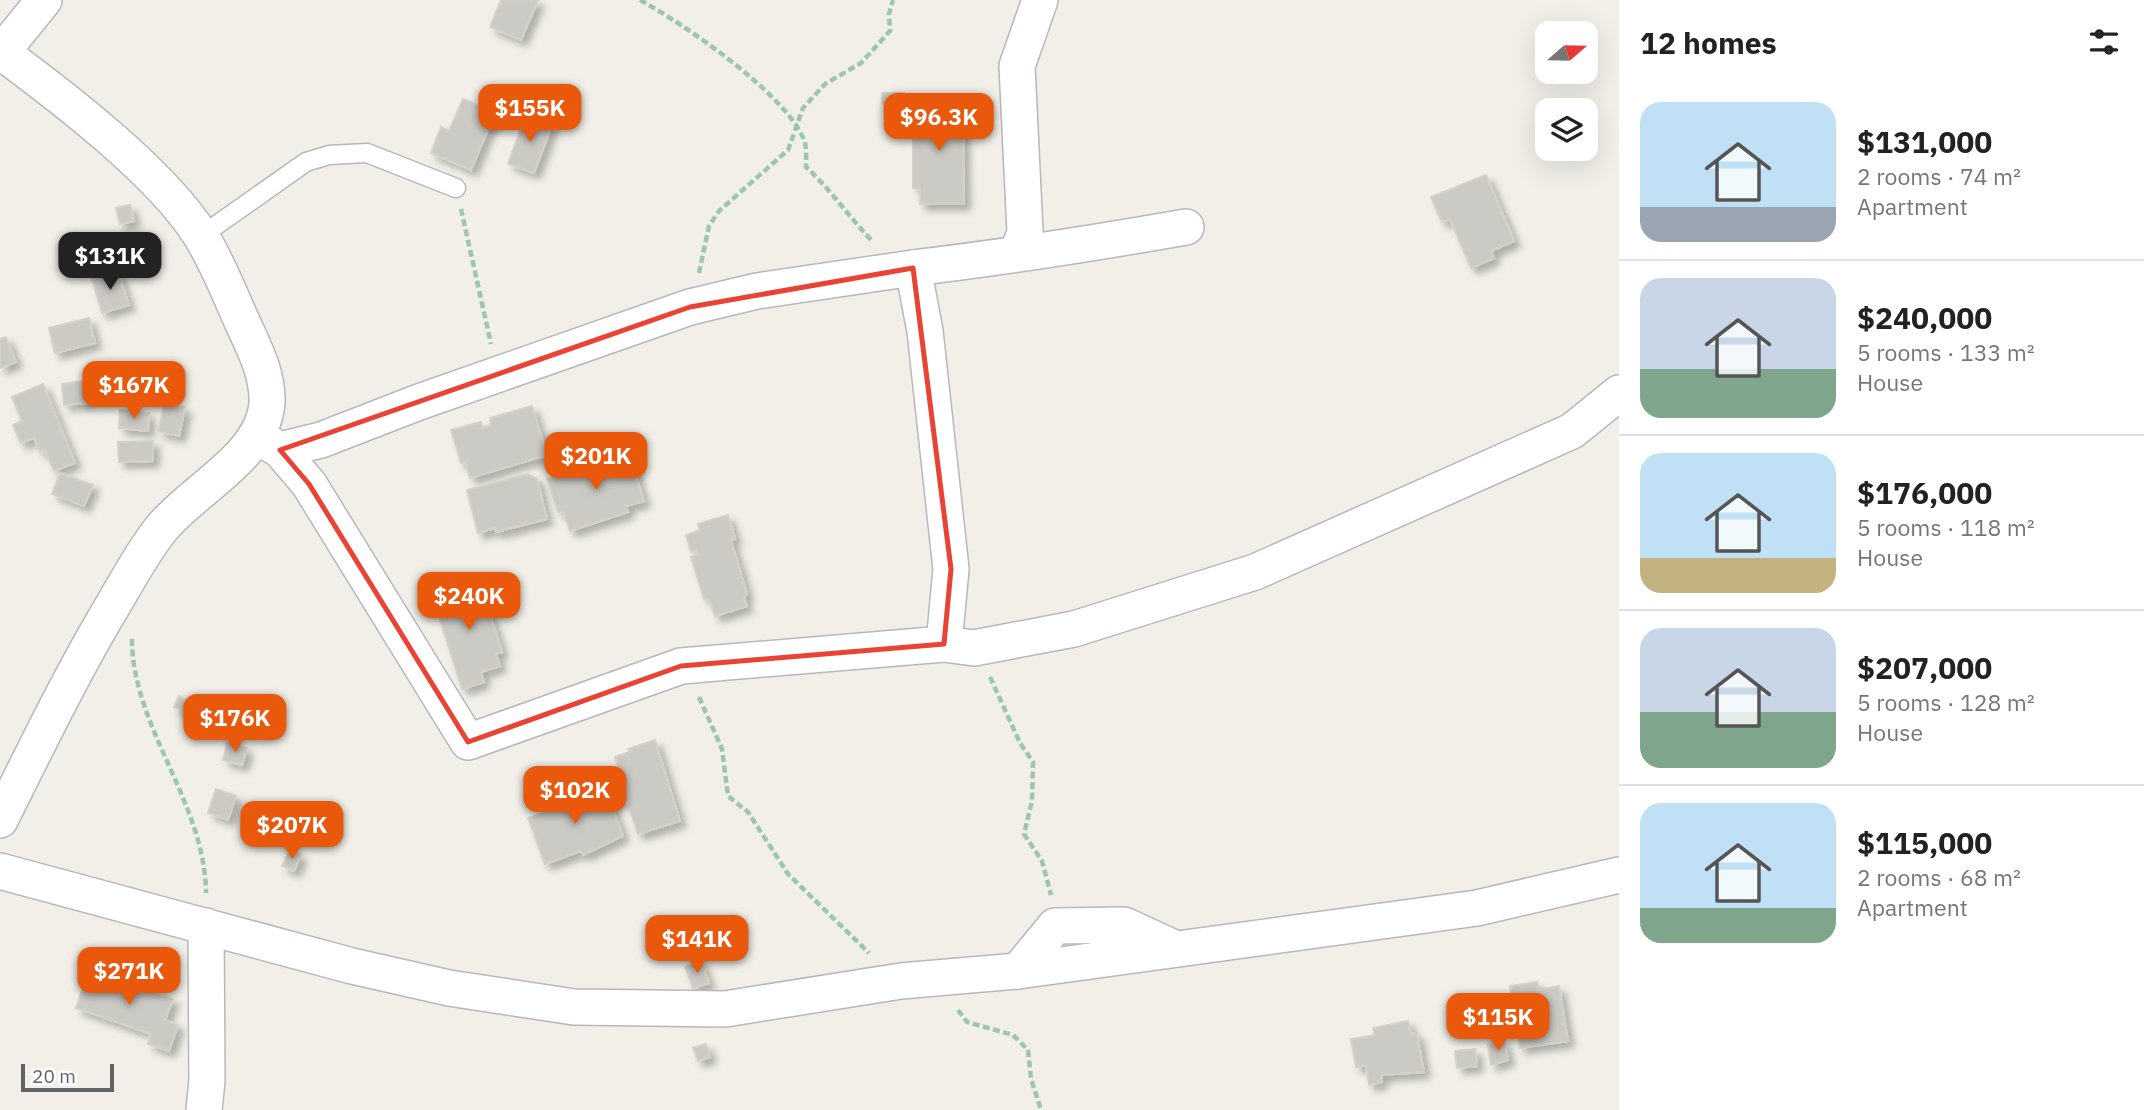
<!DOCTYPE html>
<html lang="en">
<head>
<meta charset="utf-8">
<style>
	body { margin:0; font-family:"IBM Plex Sans",sans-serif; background:#f2f2f2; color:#222; height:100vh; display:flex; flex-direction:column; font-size:26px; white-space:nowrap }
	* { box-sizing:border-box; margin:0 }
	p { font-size:23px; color:#767676 }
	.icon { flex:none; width:38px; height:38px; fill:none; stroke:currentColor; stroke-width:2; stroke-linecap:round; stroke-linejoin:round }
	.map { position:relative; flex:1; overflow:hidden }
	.details { display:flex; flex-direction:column; background:#fff; width:525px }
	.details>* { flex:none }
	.needle { width:46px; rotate:70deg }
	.buttons { position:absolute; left:1535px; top:21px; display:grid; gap:14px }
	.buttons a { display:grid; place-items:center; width:63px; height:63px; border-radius:14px; background:#fff; box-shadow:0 7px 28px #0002; font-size:35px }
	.scale { position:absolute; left:21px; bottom:18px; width:93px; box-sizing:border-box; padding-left:7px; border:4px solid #5f6368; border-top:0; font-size:19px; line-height:24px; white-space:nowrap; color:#5f6368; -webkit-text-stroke:5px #fff; paint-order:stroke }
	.price { position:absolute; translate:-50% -60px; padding:0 16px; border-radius:14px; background:#ea580c; color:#fff; font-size:23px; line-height:46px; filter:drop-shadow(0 2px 4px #0008) }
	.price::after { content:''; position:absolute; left:50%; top:42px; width:21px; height:16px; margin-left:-10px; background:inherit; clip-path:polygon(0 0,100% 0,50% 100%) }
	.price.active { background:#222; color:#fff }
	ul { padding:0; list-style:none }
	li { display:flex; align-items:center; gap:21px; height:175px; padding:0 21px }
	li+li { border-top:2px solid #e0e0e0 }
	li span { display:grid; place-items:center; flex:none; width:196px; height:140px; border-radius:21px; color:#555 }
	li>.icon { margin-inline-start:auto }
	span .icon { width:84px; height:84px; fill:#fffc; stroke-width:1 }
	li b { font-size:30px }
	h2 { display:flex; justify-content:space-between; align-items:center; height:84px; padding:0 21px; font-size:30px }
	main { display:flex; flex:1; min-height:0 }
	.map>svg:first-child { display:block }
</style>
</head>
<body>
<main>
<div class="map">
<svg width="1619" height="1110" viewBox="0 0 1619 1110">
	<defs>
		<filter id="shadow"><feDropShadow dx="6" dy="6" stdDeviation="3.5" flood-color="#0004"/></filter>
	</defs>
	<rect width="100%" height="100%" fill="#f1efe8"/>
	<g fill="#cccac5" stroke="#d6d1c6" stroke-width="2" filter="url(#shadow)">
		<polygon points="501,0 538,0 521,40 490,27"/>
		<rect x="882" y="93" width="22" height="11"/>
		<polygon points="463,99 495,113 471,170 431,153 441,127 449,131"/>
		<polygon points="931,102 963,102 964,204 920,204 920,188 913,188 913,137 918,137 918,132 912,132 912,108 931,107"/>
		<polygon points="526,115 552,125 534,173 508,164"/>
		<polygon points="1486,175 1514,241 1491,251 1494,258 1471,268 1450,219 1442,222 1431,197"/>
		<polygon points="130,205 134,221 120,224 116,208"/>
		<polygon points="118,271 129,305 102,313 92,279"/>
		<polygon points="89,318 95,343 55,353 49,328"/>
		<polygon points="6,337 16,362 0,368 0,339"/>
		<polygon points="103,365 129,365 129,384 102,384"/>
		<polygon points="84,381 87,403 64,405 62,384"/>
		<polygon points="43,384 75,463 54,471 45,450 40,452 34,438 21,443 13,425 22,421 12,397"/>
		<polygon points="165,403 185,407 179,436 158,431"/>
		<polygon points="532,406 547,455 470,478 466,462 461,463 451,430 481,422 482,428 491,425 490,418"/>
		<polygon points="120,410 149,413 148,431 119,428"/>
		<polygon points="153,441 153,461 119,462 118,442"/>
		<polygon points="629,454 644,501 626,506 628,512 570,531 563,511 558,512 547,479 577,470 578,475 588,472 587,468"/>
		<polygon points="60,473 93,485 84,506 52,494"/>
		<polygon points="527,474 537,479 547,519 496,532 495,528 478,533 467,490"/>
		<polygon points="728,515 735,539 731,540 747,594 744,597 747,606 715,616 709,599 704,599 691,557 698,555 696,550 691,552 686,535 700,530 698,524"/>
		<polygon points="480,583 502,652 496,654 500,666 481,672 484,682 462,689 432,594"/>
		<polygon points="179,696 190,702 185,712 174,707"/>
		<polygon points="655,740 680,821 638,834 627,801 621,802 613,775 620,773 615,757 630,752 628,749"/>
		<polygon points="227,743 247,748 242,765 223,760"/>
		<polygon points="216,789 236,796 228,820 208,813"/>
		<polygon points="606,790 623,836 583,855 581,851 545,864 528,818 550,810 548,803 582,791 589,796"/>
		<polygon points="290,850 301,855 294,871 282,866"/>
		<polygon points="701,961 709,983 693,988 685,967"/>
		<polygon points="89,970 173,999 165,1020 178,1025 169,1051 148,1044 151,1034 76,1008"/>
		<polygon points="1537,982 1538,990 1559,986 1568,1041 1520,1048 1510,986"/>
		<polygon points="1408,1021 1411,1034 1417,1033 1424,1072 1381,1075 1382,1082 1369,1085 1366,1065 1356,1067 1351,1039 1375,1035 1373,1028"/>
		<polygon points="1504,1041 1508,1060 1491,1065 1488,1045"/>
		<polygon points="706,1044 710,1057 698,1061 693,1048"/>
		<polygon points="1475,1049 1477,1066 1457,1068 1455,1051"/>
	</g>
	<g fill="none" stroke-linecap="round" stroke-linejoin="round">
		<g stroke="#b5b8bc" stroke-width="21">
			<polyline id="service" points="201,236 306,162 329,155 367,153 456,188"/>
		</g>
		<g stroke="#b5b8bc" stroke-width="38">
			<g id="minor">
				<path d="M0 51C61 96 162 173 201 236 217 262 228 290 240 317 252 344 268 372 267 402 264 457 193 489 161 529 144 550 130 576 116 600 73 671 37 746 0 820"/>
				<polyline points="2,52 44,0"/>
				<polyline points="1018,252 1025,232 1017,66 1040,0"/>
				<path d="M913 268C1005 257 1095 243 1186 227"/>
				<polyline points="257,436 280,450 309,484 468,742 681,666 944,644 951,569 925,331 913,268 757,291 690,307 419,402 321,440 280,450"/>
				<polyline points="944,644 974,648 1074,629 1255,572 1572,431 1619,393"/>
				<polyline points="0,871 352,966 449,988 574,1007 725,1009 901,981 1018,971 1477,908 1619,875"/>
				<polyline points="1018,971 1055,926 1124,925 1176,949"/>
				<polyline points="204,1110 207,1080 206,926"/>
			</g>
		</g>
		<g stroke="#9cc7a9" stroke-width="4.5" stroke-dasharray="7 3.5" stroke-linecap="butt">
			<path d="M640 0C684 24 786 94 804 140 807 148 806 159 806 167 831 190 849 217 873 242"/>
			<polyline points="461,209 491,344"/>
			<polyline points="699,273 709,226 719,211 788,150 803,108 825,84 861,63 890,31 889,14 893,0"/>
			<path d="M132 639C132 727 205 802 206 893"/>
			<polyline points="990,677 1020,743 1033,762 1032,801 1024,834 1042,861 1051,895"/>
			<polyline points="699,697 722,749 728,796 748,812 788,874 869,953"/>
			<polyline points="958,1010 967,1022 1013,1035 1028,1050 1031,1079 1041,1110"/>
		</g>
		<use href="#service" stroke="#fff" stroke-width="18"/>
		<use href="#minor" stroke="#fff" stroke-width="35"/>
	</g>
	<path fill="none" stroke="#ea4335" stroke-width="5" stroke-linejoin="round" d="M913 268 951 569 944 644 681 666 468 742 309 484 280 450 690 307Z"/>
</svg>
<div class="buttons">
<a><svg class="needle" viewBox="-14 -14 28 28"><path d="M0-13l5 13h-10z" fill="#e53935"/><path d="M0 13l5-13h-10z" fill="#767676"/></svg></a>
<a><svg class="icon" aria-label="layers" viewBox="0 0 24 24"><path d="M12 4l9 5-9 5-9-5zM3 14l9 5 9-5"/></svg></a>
</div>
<div class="scale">20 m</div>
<b class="price" style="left:530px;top:144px">$155K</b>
<b class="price" style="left:939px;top:153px">$96.3K</b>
<b class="price active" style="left:110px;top:292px">$131K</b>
<b class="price" style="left:134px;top:421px">$167K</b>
<b class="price" style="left:596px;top:492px">$201K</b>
<b class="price" style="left:469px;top:632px">$240K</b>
<b class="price" style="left:235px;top:754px">$176K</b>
<b class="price" style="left:575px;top:826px">$102K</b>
<b class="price" style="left:292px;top:861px">$207K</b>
<b class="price" style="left:697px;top:975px">$141K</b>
<b class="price" style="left:129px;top:1007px">$271K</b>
<b class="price" style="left:1498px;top:1053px">$115K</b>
</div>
<section class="details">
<h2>12 homes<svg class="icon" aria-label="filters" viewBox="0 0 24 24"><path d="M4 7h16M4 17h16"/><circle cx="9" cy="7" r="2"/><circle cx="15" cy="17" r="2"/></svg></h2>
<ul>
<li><span style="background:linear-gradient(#bfe0f5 75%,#9aa5b1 0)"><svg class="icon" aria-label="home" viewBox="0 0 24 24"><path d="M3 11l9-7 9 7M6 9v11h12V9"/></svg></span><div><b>$131,000</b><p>2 rooms · 74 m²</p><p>Apartment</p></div></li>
<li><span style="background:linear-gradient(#c9d6e8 65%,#7fa58c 0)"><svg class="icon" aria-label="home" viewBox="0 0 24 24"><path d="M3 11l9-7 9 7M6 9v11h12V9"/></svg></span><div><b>$240,000</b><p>5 rooms · 133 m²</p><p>House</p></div></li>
<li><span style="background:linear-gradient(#bfe0f5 75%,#c2b280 0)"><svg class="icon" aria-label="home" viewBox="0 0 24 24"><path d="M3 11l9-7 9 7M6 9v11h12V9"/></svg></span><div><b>$176,000</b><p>5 rooms · 118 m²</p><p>House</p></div></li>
<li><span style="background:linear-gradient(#c9d6e8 60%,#7fa58c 0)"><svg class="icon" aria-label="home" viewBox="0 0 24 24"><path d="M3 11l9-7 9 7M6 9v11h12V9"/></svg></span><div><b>$207,000</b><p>5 rooms · 128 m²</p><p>House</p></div></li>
<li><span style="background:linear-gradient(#bfe0f5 75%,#7fa58c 0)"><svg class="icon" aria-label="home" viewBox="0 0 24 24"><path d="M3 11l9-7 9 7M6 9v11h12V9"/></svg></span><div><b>$115,000</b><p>2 rooms · 68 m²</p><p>Apartment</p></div></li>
</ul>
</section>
</main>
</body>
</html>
